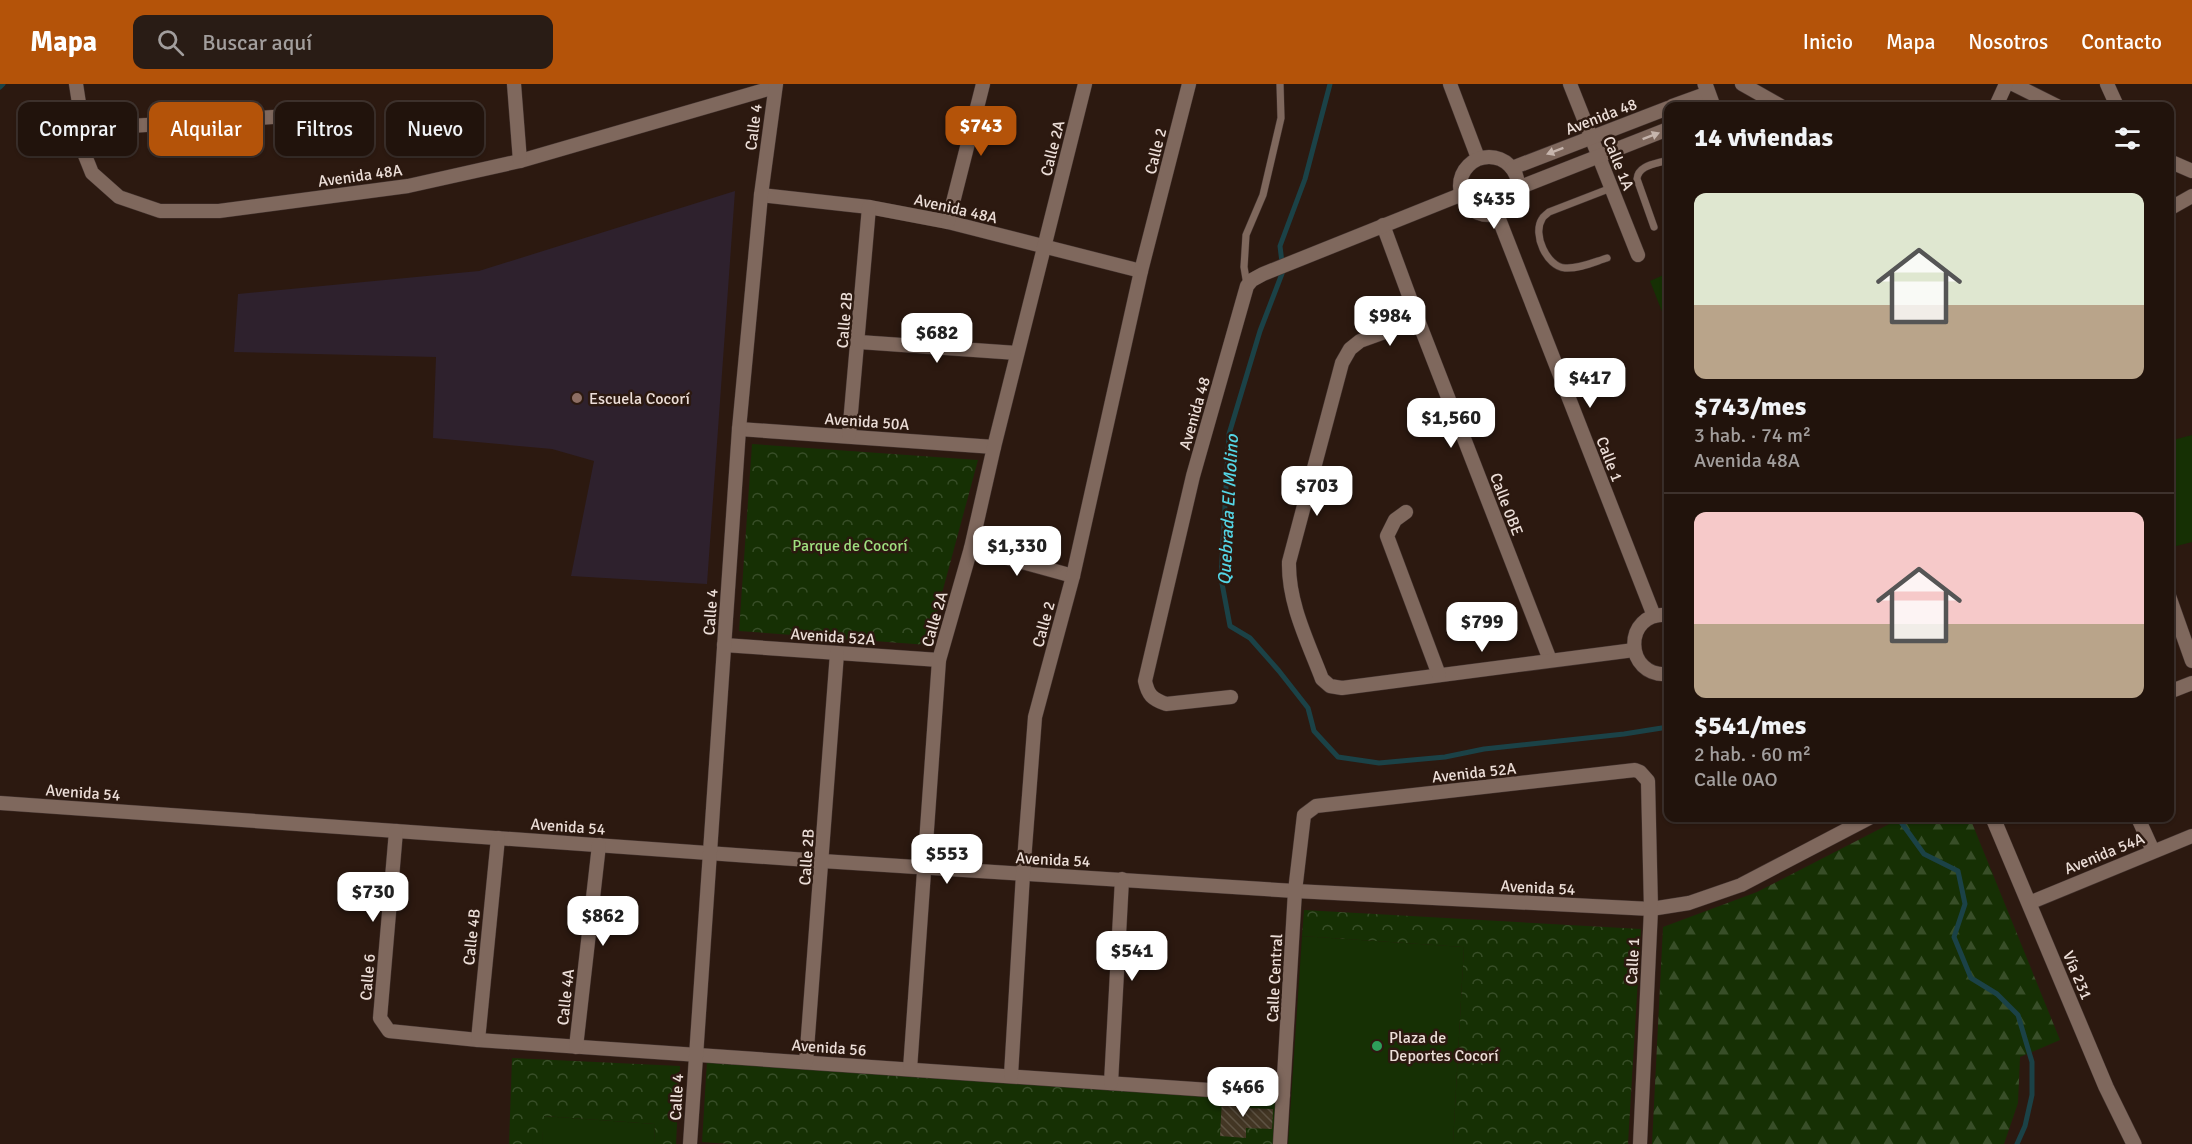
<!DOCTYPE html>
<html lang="es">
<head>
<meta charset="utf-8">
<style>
	body { margin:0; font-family:Signika,sans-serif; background:#291c15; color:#f1f3f6; height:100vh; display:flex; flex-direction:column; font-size:22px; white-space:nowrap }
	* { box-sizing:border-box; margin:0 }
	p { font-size:20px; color:#a29e9d }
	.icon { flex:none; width:33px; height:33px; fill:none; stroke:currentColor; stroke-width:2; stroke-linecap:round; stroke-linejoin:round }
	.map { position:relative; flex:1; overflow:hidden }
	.drawer { position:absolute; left:1664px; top:18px; width:510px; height:720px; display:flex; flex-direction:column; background:#21130c; border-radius:12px; box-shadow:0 2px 4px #0004,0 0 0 2px #3e322d }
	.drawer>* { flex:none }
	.top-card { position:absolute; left:18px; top:18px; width:570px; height:54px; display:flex; gap:12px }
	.price { position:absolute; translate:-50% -51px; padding:0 14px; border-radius:12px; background:#fff; color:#222; font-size:20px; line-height:39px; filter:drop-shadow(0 2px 3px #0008) }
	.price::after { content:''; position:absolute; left:50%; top:36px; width:18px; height:14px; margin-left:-9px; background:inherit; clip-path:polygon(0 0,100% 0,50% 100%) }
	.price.current { background:#b45309; color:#fff }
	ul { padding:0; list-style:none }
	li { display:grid; align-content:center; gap:12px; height:318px; padding:0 30px }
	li+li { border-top:2px solid #3e322d }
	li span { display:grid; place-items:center; height:186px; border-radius:12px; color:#555 }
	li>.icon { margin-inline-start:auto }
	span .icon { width:108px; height:108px; fill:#fffc; stroke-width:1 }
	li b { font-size:26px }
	h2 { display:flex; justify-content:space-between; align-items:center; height:72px; padding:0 30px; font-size:26px }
	.pill { padding:0 21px; border-radius:12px; background:#21130c; box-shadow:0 2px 4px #0004,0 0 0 2px #3e322d; font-size:21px; line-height:54px }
	.pill.current { background:#b45309; color:#fff }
	header { display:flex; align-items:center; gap:36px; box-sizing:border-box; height:84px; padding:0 30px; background:#b45309; color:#fff }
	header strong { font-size:28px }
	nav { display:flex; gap:33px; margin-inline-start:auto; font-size:21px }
	.search { width:420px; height:54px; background:#291c15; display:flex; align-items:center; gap:15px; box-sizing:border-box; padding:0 21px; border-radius:12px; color:#a29e9d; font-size:22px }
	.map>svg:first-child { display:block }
</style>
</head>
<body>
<header>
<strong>Mapa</strong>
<div class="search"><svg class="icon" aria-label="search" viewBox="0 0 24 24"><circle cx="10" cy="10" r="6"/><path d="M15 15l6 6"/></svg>Buscar aquí</div>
<nav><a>Inicio</a><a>Mapa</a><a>Nosotros</a><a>Contacto</a></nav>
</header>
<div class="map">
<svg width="2192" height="1060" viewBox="0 0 2192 1060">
	<defs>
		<pattern id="forest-firs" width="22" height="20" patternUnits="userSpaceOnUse" patternTransform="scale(1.5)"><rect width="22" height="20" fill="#163004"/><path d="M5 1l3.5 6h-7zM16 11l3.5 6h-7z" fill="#384e28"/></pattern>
		<pattern id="park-crowns" width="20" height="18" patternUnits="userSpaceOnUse" patternTransform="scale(1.5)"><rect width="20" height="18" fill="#163004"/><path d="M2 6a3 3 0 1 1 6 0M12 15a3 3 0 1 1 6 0" fill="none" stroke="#384e28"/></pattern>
		<pattern id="building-back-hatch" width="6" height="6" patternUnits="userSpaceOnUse" patternTransform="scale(1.5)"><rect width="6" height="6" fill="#433624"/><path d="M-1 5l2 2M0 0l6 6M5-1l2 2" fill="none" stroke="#5e5343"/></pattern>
	</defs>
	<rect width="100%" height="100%" fill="#2c1910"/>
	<polygon fill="#2e212d" points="735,107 707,500 571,492 594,377 552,365 433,354 436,273 234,268 238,210 479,187"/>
	<g fill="#163004">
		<polygon points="1668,189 1668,243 1650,197"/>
		<polygon points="2192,351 2192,458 2169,464 2169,357"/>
		<polygon points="1302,852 1464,863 1453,1060 1288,1060"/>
		<polygon points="543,1032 655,1040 654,1060 542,1060"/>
	</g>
	<polygon fill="url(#forest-firs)" points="1901,734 1970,734 2060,956 2020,973 2018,1019 2004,1060 1652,1060 1663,843 1757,808"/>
	<g fill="url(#park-crowns)">
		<polygon points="752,360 978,376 928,561 739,547"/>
		<polygon points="1304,826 1641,845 1628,1060 1453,1060 1464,863 1302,852"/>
		<polygon points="512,974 680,982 676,1060 654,1060 655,1040 544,1032 542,1060 509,1060"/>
		<polygon points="707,977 1277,1016 1273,1060 729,1060 702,1058"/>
	</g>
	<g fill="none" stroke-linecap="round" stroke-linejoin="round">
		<g stroke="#1b4247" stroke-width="5">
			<polyline points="1330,0 1305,95 1280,162 1283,187 1260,247 1229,350 1221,494 1230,542 1250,554 1279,587 1308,624 1314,647 1338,673 1379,679 1445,673 1484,665 1624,650 1668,643"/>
			<polyline points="0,3 3,0"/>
			<polyline points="1898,734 1924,770 1958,787 1965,820 1954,853 1971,894 1997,910 2018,931 2032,978 2032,1011 2025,1042 2017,1060"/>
		</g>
	</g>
	<polygon fill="url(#building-back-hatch)" points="1222,1015 1248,1017 1248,1024 1273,1025 1272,1045 1246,1044 1246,1054 1220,1052"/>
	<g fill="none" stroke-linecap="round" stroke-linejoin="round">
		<g stroke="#443430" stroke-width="8">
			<g id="lane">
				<path d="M1654 143 1637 95C1638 81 1656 80 1668 76"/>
				<path d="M1607 174C1594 178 1579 185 1565 184 1547 183 1532 150 1542 135 1543 132 1546 131 1549 128L1611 104"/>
				<polyline points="1247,201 1244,183 1246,151 1263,111 1281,34 1280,0"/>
			</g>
		</g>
		<g stroke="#443430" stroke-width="15">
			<g id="street">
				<polyline points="76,0 83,45 84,69 92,89 119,113 160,127 219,127 408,102 520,77 775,3"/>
				<polyline points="514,0 520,77"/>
				<polyline points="1450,0 1478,74"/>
				<polyline points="1570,0 1638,171"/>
				<polyline points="1742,0 1781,22"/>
				<polyline points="2013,0 2057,22"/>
				<polyline points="2107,0 2117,22"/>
				<polyline points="1672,22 1708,9"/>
				<polyline points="1996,22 2006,0"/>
				<polyline points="83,45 288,32"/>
				<circle cx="1489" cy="102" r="29"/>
				<polyline points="2169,77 2192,87"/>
				<polyline points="1512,84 1668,24"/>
				<polyline points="1518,104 1668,45"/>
				<polyline points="761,111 869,123 948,138 1141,187"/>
				<polyline points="2169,125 2192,112"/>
				<polyline points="1497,130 1654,532"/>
				<polyline points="948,138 983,0"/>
				<polyline points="1383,141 1418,236 1550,576"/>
				<path d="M1418 236 1360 257 1350 265 1342 279 1289 478C1288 519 1308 558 1322 595L1330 602 1342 604 1634 566"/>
				<polyline points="859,258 1017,269"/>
				<polyline points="739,345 994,363"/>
				<polyline points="849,351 869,123"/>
				<polyline points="1406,428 1395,436 1387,452 1439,591"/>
				<polyline points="971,464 1073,492"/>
				<polyline points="2169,512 2192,577"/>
				<path d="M1668 531C1622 527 1624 594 1668 590"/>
				<polyline points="724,561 939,576"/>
				<polyline points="2169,608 2192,599"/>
				<path d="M1231 613 1166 620C1152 615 1148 611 1145 597L1193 392 1247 202 1252 196 1263 190 1460 111"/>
				<polyline points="0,719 822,777 1295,807 1651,825 1689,819 1741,801 1869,734"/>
				<polyline points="2138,734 2153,767"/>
				<polyline points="396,747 380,934 389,947 478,956 1283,1011"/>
				<polyline points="2029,819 2192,752"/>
				<polyline points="478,956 498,754"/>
				<polyline points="576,963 599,761"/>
				<polyline points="806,978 837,569"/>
				<polyline points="910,985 939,576 971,464 994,363 1085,0"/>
				<polyline points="1011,991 1023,790 1035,633 1073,492 1141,187 1189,0"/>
				<polyline points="1111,999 1122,795"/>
				<polyline points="690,1060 739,345 761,111 776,0"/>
				<polyline points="1280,1060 1295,807 1304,731 1316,722 1635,686 1640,688 1648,697 1651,825 1640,1060"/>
			</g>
		</g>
		<g stroke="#443430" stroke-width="16">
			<g id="secondary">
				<polyline points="1705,0 1713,22"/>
				<polyline points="1993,734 2106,1003 2134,1060"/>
			</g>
		</g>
		<use href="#lane" stroke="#7f685d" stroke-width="7"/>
		<use href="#street" stroke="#7f685d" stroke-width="14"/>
		<use href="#secondary" stroke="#7f685d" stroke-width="15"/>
	</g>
	<defs><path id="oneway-solid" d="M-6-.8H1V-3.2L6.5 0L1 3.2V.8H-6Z" transform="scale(1.5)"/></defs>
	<g fill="#c6b5ad">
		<use href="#oneway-solid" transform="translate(1651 52) rotate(-21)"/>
		<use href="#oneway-solid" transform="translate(1555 67) rotate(159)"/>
	</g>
	<circle fill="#8d6e63" stroke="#2c1910" stroke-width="2" cx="577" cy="314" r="6"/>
	<circle fill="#2e9e5b" stroke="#2c1910" stroke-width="2" cx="1377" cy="962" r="6"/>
	<g text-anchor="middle" stroke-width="5" stroke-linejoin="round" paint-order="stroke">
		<g font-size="16" fill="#ecded8" stroke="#2c1910">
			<text transform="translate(1601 32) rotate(-21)" y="6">Avenida 48</text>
			<text transform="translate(753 43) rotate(-83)" y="6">Calle 4</text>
			<text transform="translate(1052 64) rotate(-76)" y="6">Calle 2A</text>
			<text transform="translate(1155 67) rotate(-76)" y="6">Calle 2</text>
			<text transform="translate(1619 79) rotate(68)" y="6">Calle 1A</text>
			<text transform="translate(360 91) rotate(-8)" y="6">Avenida 48A</text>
			<text transform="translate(956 124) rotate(13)" y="6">Avenida 48A</text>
			<text transform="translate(844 236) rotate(-85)" y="6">Calle 2B</text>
			<text transform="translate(1194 329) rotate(-74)" y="6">Avenida 48</text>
			<text transform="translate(867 337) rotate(4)" y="6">Avenida 50A</text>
			<text transform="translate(1610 375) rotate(69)" y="6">Calle 1</text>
			<text transform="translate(1507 420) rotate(69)" y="6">Calle 0BE</text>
			<text transform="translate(710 528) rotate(-86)" y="6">Calle 4</text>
			<text transform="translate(934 535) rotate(-74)" y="6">Calle 2A</text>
			<text transform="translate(1043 540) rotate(-75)" y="6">Calle 2</text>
			<text transform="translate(833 552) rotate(4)" y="6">Avenida 52A</text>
			<text transform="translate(1474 688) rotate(-6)" y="6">Avenida 52A</text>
			<text transform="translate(83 708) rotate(4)" y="6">Avenida 54</text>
			<text transform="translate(568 742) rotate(4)" y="6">Avenida 54</text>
			<text transform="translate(2104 769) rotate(-22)" y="6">Avenida 54A</text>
			<text transform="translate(806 773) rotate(-86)" y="6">Calle 2B</text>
			<text transform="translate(1053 775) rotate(3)" y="6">Avenida 54</text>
			<text transform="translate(1538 803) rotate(3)" y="6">Avenida 54</text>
			<text transform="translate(471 853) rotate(-84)" y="6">Calle 4B</text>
			<text transform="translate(1632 877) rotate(-87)" y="6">Calle 1</text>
			<text transform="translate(2078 891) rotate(67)" y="6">Vía 231</text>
			<text transform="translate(367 893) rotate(-85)" y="6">Calle 6</text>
			<text transform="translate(1274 894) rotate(-87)" y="6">Calle Central</text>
			<text transform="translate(565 913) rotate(-84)" y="6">Calle 4A</text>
			<text transform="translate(829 963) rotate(4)" y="6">Avenida 56</text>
			<text transform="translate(676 1013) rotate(-87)" y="6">Calle 4</text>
		</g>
		<g font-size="16" fill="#ecded8" stroke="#2c1910" text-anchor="start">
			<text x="589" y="320">Escuela Cocorí</text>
			<text x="1389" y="959">Plaza de<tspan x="1389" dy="18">Deportes Cocorí</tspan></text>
		</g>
		<g font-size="16" fill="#9fdf7f" stroke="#2c1910">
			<text x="850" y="467">Parque de Cocorí</text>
		</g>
		<g font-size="18" font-style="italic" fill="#54d6e6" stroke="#2c1910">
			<text transform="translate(1228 426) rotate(-87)" y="6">Quebrada El Molino</text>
		</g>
	</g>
</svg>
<b class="price current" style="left:981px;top:73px">$743</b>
<b class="price" style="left:1494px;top:146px">$435</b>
<b class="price" style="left:1390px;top:263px">$984</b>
<b class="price" style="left:937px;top:280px">$682</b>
<b class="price" style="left:1590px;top:325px">$417</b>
<b class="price" style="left:1451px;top:365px">$1,560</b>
<b class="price" style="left:1317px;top:433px">$703</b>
<b class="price" style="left:1017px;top:493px">$1,330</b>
<b class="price" style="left:1482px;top:569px">$799</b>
<b class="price" style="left:947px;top:801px">$553</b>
<b class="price" style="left:373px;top:839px">$730</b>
<b class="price" style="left:603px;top:863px">$862</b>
<b class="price" style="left:1132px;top:898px">$541</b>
<b class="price" style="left:1243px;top:1034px">$466</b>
<div class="top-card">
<a class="pill">Comprar</a>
<a class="pill current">Alquilar</a>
<a class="pill">Filtros</a>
<a class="pill">Nuevo</a>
</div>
<section class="drawer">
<h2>14 viviendas<svg class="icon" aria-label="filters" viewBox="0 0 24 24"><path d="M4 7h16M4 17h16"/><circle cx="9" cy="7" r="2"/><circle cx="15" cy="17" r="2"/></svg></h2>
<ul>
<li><span style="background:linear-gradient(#dfe7d0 60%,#b9a48a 0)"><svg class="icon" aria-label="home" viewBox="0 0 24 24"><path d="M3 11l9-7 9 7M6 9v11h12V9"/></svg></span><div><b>$743/mes</b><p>3 hab. · 74 m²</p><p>Avenida 48A</p></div></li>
<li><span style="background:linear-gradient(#f6c9c9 60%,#b9a48a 0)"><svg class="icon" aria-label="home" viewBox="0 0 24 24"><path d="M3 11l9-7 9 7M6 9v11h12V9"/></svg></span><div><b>$541/mes</b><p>2 hab. · 60 m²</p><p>Calle 0AO</p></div></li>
</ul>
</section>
</div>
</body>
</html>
